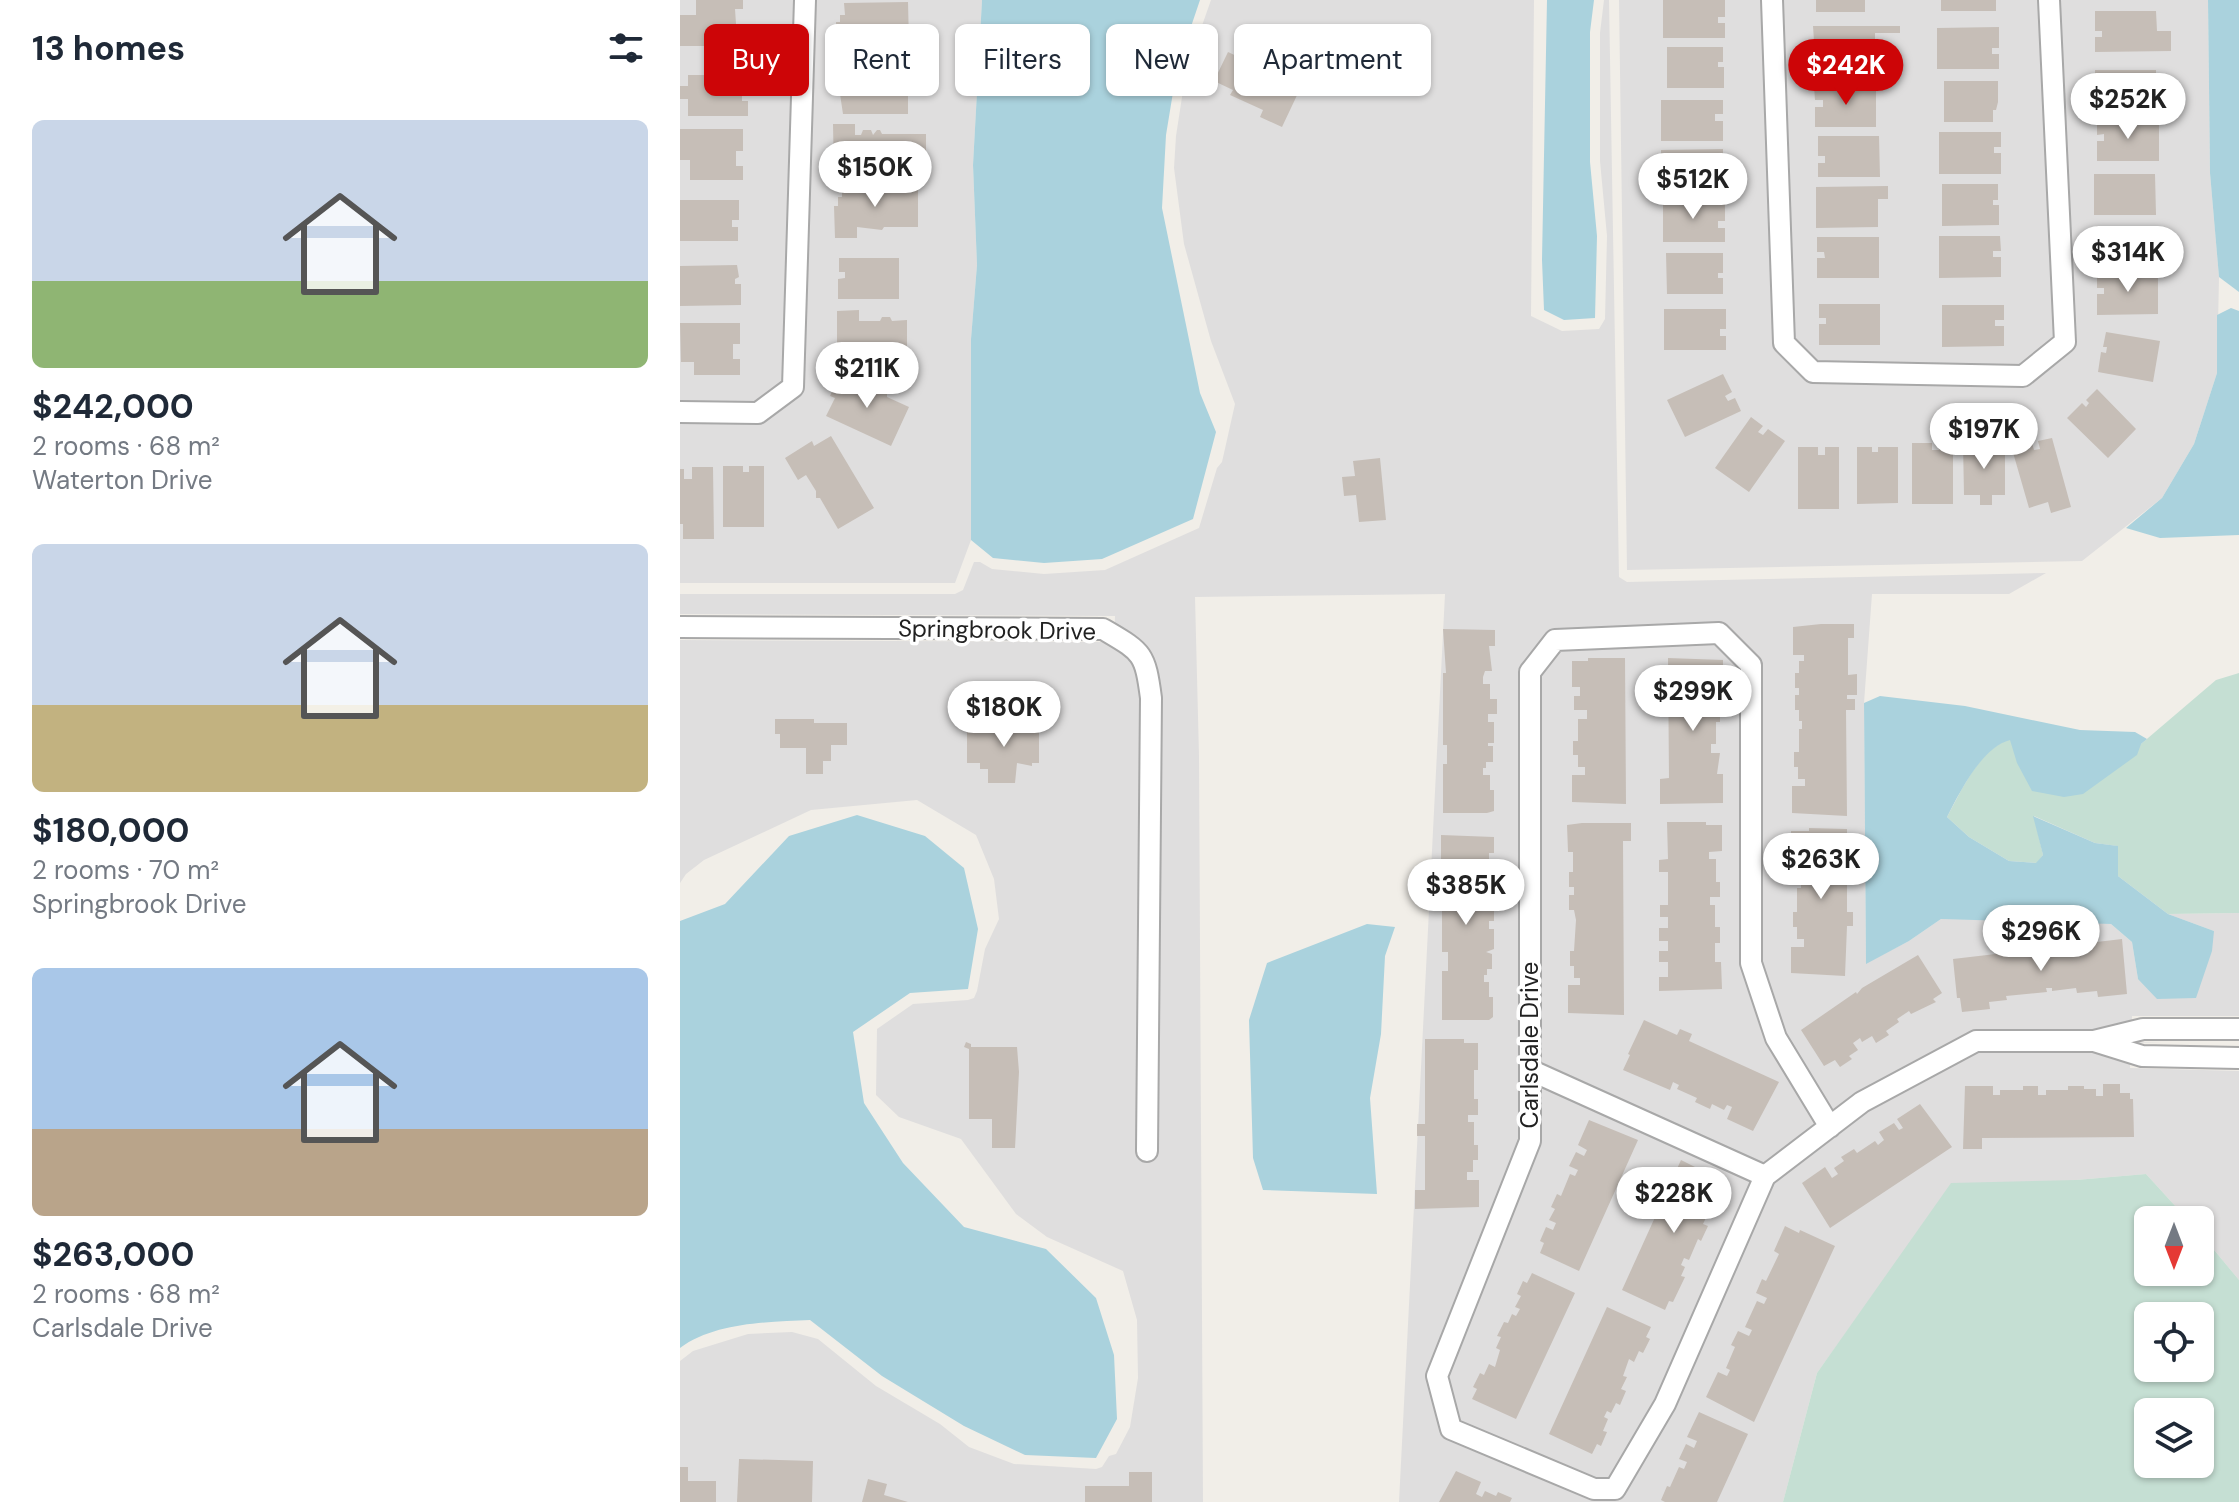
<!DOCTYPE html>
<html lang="en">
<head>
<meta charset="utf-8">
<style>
	body { margin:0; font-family:"DM Sans",sans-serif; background:#f2f2f3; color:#1f2937; height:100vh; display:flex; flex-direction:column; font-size:30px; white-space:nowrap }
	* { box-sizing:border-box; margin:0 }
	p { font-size:26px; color:#747a83 }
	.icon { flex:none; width:44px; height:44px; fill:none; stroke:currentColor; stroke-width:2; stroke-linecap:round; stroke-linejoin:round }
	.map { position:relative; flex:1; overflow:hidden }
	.panel { display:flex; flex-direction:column; background:#fff; width:680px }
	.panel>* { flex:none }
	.banner { position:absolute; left:24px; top:24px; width:760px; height:72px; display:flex; gap:16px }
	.needle { width:52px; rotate:180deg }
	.fabs { position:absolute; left:1454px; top:1206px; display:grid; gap:16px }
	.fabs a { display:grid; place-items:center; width:80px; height:80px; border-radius:12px; background:#fff; box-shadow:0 2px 6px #0004; font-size:40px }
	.price { position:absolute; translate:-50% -68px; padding:0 18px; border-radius:28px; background:#fff; color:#222; font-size:26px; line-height:52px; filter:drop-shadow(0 2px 4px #0008) }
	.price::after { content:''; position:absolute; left:50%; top:48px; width:24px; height:18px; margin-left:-12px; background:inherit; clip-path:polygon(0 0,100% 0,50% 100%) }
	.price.current { background:#cd0507; color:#fff }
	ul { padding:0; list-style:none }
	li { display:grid; align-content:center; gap:16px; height:424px; padding:0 32px }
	li span { display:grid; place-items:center; height:248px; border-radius:12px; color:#555 }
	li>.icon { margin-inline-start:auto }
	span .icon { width:144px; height:144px; fill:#fffc; stroke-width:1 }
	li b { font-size:34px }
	h2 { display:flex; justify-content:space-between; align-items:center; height:96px; padding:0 32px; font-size:34px }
	.chip { padding:0 28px; border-radius:12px; background:#fff; box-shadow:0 2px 6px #0004; font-size:28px; line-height:72px }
	.chip.current { background:#cd0507; color:#fff }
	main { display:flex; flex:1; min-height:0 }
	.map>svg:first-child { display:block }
</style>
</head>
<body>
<main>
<section class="panel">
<h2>13 homes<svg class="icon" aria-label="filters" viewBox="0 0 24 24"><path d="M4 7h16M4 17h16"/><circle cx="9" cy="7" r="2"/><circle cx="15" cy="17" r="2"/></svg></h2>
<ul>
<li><span style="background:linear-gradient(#c9d6e8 65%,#8fb573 0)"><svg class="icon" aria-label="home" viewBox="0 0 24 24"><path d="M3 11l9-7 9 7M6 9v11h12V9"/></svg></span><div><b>$242,000</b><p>2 rooms · 68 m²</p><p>Waterton Drive</p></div></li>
<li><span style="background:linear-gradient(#c9d6e8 65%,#c2b280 0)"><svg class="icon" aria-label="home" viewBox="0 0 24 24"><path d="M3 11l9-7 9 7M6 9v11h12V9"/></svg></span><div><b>$180,000</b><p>2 rooms · 70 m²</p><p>Springbrook Drive</p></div></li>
<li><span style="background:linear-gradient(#a9c7e8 65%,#b9a48a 0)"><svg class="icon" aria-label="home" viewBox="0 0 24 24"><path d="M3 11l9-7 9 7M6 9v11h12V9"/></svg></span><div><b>$263,000</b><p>2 rooms · 68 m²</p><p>Carlsdale Drive</p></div></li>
</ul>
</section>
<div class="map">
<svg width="1559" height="1502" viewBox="0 0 1559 1502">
	<rect width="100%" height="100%" fill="#f1eee8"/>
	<g fill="#dfdede">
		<polygon points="0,0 302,0 293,165 297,265 291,339 291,540 275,583 0,583"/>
		<polygon points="531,0 854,0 851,316 882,331 919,329 925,319 927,236 920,161 920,33 924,0 929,0 939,577 947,582 1366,573 1329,594 1192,594 1184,703 1186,963 1229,941 1261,919 1382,920 1431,924 1452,942 1458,979 1534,931 1488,914 1559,913 1559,1016 1452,1016 1451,1042 1482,1042 1451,1043 1450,1068 1559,1071 1559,1280 1520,1233 1520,1220 1508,1220 1466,1174 1396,1180 1201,1284 1137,1373 1103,1502 719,1502 765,594 515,597 519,756 523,1502 0,1502 0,1361 13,1351 68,1334 112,1332 138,1339 196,1386 260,1424 289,1447 334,1464 416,1469 422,1467 429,1456 436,1454 450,1427 458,1378 457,1320 443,1271 367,1237 336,1214 281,1139 219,1117 196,1095 197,1029 233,1004 288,1000 294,998 297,991 305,949 319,919 314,879 296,835 237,800 131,810 24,860 6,874 0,883 0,640 434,642 435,616 0,614 0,594 275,594 283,590 294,562 300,562 312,569 364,574 425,570 519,528 537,468 542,462 555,404 531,341 504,244 494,168 496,136 506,71"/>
		<polygon points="939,0 1528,0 1530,173 1539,277 1537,373 1514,444 1482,498 1402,561 947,570"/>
	</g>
	<g fill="#c5dfd3" fill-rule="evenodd">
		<path d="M1559 673V913L1488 914 1438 876 1437 846 1415 843 1354 816 1363 855 1357 863 1329 861 1289 837 1267 817C1282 790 1299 749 1330 739L1461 744 1536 680Z"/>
		<path d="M1466 1174 1508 1220H1468V1272H1520V1233L1559 1280V1502H1103L1137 1373 1271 1183 1396 1180ZM1468 1316H1520V1368H1468ZM1468 1412H1520V1464H1468Z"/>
	</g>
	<g fill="#aad2dd">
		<polygon points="302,0 520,0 497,68 486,135 482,208 520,393 536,432 513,519 422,559 364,563 313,558 291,540 291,339 297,265 293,165"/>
		<polygon points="867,0 914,0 910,32 910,162 917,236 915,318 884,320 864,310 862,260"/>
		<polygon points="1528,0 1559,0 1559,292 1539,277 1530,173"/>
		<polygon points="1551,308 1559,311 1559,535 1480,538 1446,528 1482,498 1514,444 1537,373 1537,315"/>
		<path d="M1200 696 1285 706 1400 730 1455 732 1467 739 1461 744 1457 755 1403 794 1384 797 1352 791 1337 763 1330 740C1302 747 1280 792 1267 817L1289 837 1329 861 1356 863 1363 855 1353 816 1415 843 1438 846V876L1488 914 1534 931 1532 951 1516 998 1477 999 1458 979 1452 942 1431 924 1261 919 1229 941 1186 964 1184 703Z"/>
		<path d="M177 815 245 836 284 868 298 929 288 989 230 993 173 1032 184 1103 223 1163 284 1227 366 1249 416 1298 434 1355 437 1419 416 1458 345 1455 284 1426 202 1376 130 1320C89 1322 35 1322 0 1348V921L45 904 109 836Z"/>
		<polygon points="687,924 715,927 705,956 701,1034 690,1098 697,1194 583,1190 573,1158 569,1020 587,963"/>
	</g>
	<g fill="#c6beb7">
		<polygon points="16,0 63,0 63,9 55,9 56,24 63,24 63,46 0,46 0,15 16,15"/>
		<polygon points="983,0 1045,0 1045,17 1038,17 1038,23 1045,23 1045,38 983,38"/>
		<rect x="1136" y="0" width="49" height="12"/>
		<rect x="1261" y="0" width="55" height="11"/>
		<polygon points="228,2 229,43 205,43 203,48 196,44 194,48 186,48 184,44 178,44 178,54 157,54 156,22 160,22 160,15 165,15 164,3"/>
		<polygon points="1415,11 1476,11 1477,31 1491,31 1491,51 1415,52 1415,37 1422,37 1422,31 1415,31"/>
		<polygon points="1133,26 1220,26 1220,33 1195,33 1195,67 1134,67 1134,47 1141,47 1141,41 1134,41"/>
		<polygon points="1319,27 1319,48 1312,48 1312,54 1319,54 1319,69 1257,69 1257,28"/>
		<polygon points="572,46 628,72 602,127 580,117 583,110 550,95 553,90 534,81 548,52 565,60"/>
		<polygon points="987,47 1043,47 1043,62 1038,62 1038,67 1044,67 1044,88 987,88"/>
		<polygon points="199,68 202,68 204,72 228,72 228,114 163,114 160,94 156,94 156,72 197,72"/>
		<polygon points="1415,70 1476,70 1476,91 1489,91 1489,111 1415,111 1415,91 1424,91 1424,85 1415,85"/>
		<polygon points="8,75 69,75 69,95 62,95 62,101 68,101 68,116 8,116 8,99 0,99 0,86 8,86"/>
		<polygon points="1264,81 1318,81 1318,102 1316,110 1313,110 1313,122 1264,122"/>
		<polygon points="1134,86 1196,86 1196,127 1135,127 1135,107 1143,107 1143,100 1135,100"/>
		<polygon points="981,100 1043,100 1043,114 1035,114 1035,121 1043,121 1043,141 981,141"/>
		<polygon points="1417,120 1479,120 1479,161 1417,161 1417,141 1424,141 1424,134 1417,135"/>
		<polygon points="153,124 175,124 175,135 181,135 183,130 191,130 193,135 197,130 200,130 202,134 246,134 246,175 154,176"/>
		<polygon points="0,129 63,129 63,151 56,151 56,166 63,166 63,180 10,180 10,160 0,160"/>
		<polygon points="1259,132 1321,132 1321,147 1314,147 1314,153 1321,153 1321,174 1259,174"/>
		<polygon points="1138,136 1199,136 1200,177 1138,177 1138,163 1145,163 1145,156 1138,156"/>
		<polygon points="1043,149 1043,170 1037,170 1037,176 1043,176 1043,191 981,191 981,150"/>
		<polygon points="1414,174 1475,174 1476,215 1414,215"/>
		<polygon points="1262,184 1318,184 1318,200 1313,200 1313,205 1319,205 1319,225 1262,226"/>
		<polygon points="162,186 238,186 238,227 204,227 202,230 177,227 177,238 155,238 154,206 158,206 158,197 162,197"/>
		<polygon points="1208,186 1208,199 1198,199 1198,227 1136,228 1136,187"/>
		<polygon points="0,200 59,200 59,220 52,220 52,227 58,227 58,241 0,241"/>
		<polygon points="983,201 1045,201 1045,221 1038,221 1038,228 1045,228 1045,242 983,242"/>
		<polygon points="1416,226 1460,226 1460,267 1433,267 1433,256 1424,256 1424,248 1416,248"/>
		<polygon points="1259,236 1320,236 1321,251 1313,251 1313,257 1321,257 1321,277 1259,278"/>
		<polygon points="1137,237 1199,237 1199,278 1137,278 1137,258 1145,258 1144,252 1137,252"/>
		<polygon points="986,253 1043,253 1043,273 1038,273 1038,278 1043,278 1043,294 987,294"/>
		<polygon points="159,258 219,258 219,299 158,299 158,279 165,278 165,272 159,272"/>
		<polygon points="57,265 59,277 55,279 55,284 61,284 61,305 0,306 0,266"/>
		<polygon points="1470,273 1478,273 1478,314 1417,315 1417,294 1424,294 1424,288 1417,288 1417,274"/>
		<polygon points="1139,304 1200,304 1200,345 1139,345 1139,324 1146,324 1146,318 1139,318"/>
		<polygon points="1262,305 1324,305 1324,320 1315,320 1315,326 1324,326 1324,346 1262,347"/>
		<polygon points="984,309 1046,309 1046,329 1040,329 1040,336 1046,336 1046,350 984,350"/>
		<polygon points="179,310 179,321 200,321 202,317 210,317 212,321 227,320 227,360 157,360 157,311"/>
		<polygon points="0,323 60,323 60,344 53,344 53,359 60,359 60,375 14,375 14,362 1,362"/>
		<polygon points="1426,332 1480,341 1473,382 1418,372 1421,352 1426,353 1427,347 1423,347"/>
		<polygon points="1043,374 1052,392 1045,396 1048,401 1055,398 1061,411 1005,437 987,400"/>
		<polygon points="160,375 189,389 192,387 198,390 199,393 207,393 207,397 229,407 211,446 146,416 155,398 150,396"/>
		<polygon points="1417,389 1456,429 1428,458 1387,418 1402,403 1406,407 1409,403 1406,400"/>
		<polygon points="1071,417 1083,426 1078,432 1083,435 1088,429 1105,441 1069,492 1035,468"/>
		<polygon points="151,436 194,508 158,529 140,498 136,498 136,491 126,475 118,480 105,458 132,441 134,446"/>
		<polygon points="1372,438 1391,507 1371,513 1368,502 1349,508 1332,449 1352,443 1354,450 1360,449 1358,441"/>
		<polygon points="1305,442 1305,444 1313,444 1313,447 1325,447 1325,495 1312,495 1312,505 1300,505 1300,495 1284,495 1283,443"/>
		<polygon points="1232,443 1252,443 1252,450 1259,450 1259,443 1273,443 1273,504 1232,504"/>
		<polygon points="1118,447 1138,447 1138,455 1145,455 1145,447 1159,447 1159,509 1118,509"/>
		<polygon points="1177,447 1192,447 1192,452 1198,452 1198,447 1218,447 1218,503 1177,504"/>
		<polygon points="700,458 706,520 679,522 676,495 664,496 662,477 675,476 673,461"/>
		<polygon points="43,466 63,466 63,472 69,472 69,466 84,466 84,527 43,527"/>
		<polygon points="12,467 33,467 34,539 3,539 3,524 0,524 0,469 4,469 4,479 12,479"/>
		<polygon points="1141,624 1174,624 1174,638 1168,638 1168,675 1177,674 1177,695 1167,695 1167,699 1175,699 1175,710 1166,710 1167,816 1112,813 1112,786 1125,786 1125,779 1118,779 1118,767 1114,767 1114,752 1119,752 1119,729 1122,729 1122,721 1119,721 1119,710 1115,710 1115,695 1119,695 1119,688 1115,688 1115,673 1119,673 1119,661 1124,661 1124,655 1113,655 1113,627"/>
		<polygon points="763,629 815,630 815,646 809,646 812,671 805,671 803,677 803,684 810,684 810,699 817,699 817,714 808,714 808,722 814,722 814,743 808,743 808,746 813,746 813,762 806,762 806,768 803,768 803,775 810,775 810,790 814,790 814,811 807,813 763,813 763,764 767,764 767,745 763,745 763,673 766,673"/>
		<polygon points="908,658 945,658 946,804 892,802 892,775 905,775 905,767 898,767 898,755 893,755 893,741 898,741 898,719 907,719 907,710 894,710 894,696 900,696 900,687 892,687 892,661 908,661"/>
		<polygon points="988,658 1043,660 1043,686 1036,686 1036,707 1040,707 1040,722 1036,722 1036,744 1031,744 1031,753 1040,753 1037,774 1043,774 1043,803 980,804 980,779 989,778"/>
		<polygon points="95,719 134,719 134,723 167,723 167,745 151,745 151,761 143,761 143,774 126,774 126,748 100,748 100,734 95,734"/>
		<polygon points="335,720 359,720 359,763 352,763 352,766 337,763 335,783 308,783 308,769 300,769 300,763 287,763 287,731 302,731 302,724 335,724"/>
		<polygon points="987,822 1026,822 1026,825 1042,825 1042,851 1029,852 1029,859 1036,859 1036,882 1040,882 1040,897 1030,897 1030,905 1035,905 1035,927 1040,927 1040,943 1035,943 1035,962 1041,962 1042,989 979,991 979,977 988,977 988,962 979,962 979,951 988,951 988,941 979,941 979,928 988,928 988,917 980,917 980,905 988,905 988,872 979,872 979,860 988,859"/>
		<polygon points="902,823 951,823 951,841 943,841 944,1015 888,1013 888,985 900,985 900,978 894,978 894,966 890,966 890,951 894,951 896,920 894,910 889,910 889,895 894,895 894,887 889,887 889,872 893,872 893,852 888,852 887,825"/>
		<polygon points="1129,828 1167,829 1167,912 1173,912 1173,926 1167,926 1165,976 1111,973 1111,947 1124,947 1124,939 1117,939 1117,927 1113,927 1113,912 1117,912 1117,888 1121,888 1121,881 1113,881 1116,858 1111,858 1111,831 1129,831"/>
		<polygon points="761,835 814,837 814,853 809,853 809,861 805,861 805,863 811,863 811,878 805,878 804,884 804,890 810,890 810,905 814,905 814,921 809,921 809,929 814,929 814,949 806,952 812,954 812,969 807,969 807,975 804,975 804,982 809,982 809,997 813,997 813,1017 809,1020 762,1020 762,971 768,971 768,952 762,952 762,901 753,901 753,881 766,881 766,861 761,861"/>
		<polygon points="1442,939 1447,994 1418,997 1417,991 1397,993 1396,988 1372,991 1372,988 1366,988 1367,992 1326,996 1327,1000 1309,1002 1310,1009 1282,1012 1280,998 1277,998 1273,959"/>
		<polygon points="1238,955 1262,993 1253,999 1256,1002 1231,1014 1229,1011 1217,1019 1219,1022 1206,1031 1209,1035 1196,1043 1192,1036 1182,1042 1180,1038 1173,1043 1178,1050 1169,1056 1172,1059 1160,1067 1155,1060 1144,1066 1121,1030 1176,992 1177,994 1182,988"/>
		<polygon points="964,1020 997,1035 1000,1029 1012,1034 1009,1041 1099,1082 1073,1131 1047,1119 1052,1107 1047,1105 1044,1110 1032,1104 1030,1109 1015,1102 1017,1098 997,1089 999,1085 993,1082 990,1090 943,1070 950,1055 948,1054"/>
		<polygon points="745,1039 784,1039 784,1043 798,1043 798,1070 794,1070 794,1099 798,1099 798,1115 788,1115 788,1122 794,1122 794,1145 798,1145 798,1160 793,1160 793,1172 787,1172 787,1180 799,1180 799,1207 735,1209 735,1190 745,1190 745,1136 737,1136 737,1124 745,1124"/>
		<polygon points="286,1042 291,1044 291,1047 337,1047 339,1072 335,1148 312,1148 312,1119 289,1119 289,1049 284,1047"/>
		<polygon points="1423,1084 1440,1084 1440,1093 1450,1093 1450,1099 1453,1099 1454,1137 1302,1138 1302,1149 1283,1149 1285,1086 1313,1086 1313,1095 1320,1095 1320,1090 1343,1090 1343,1086 1358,1086 1358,1095 1366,1095 1366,1090 1388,1090 1388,1086 1404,1086 1404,1089 1416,1089 1416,1096 1423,1096"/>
		<polygon points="1240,1104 1272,1147 1150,1228 1122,1183 1145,1167 1152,1178 1158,1174 1154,1168 1164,1161 1161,1157 1174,1149 1177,1153 1195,1141 1198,1145 1204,1140 1199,1132 1214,1123 1219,1130 1223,1128 1217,1119"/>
		<polygon points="909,1120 958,1140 899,1271 860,1253 864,1243 860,1241 866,1227 873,1230 876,1223 869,1220 875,1209 871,1207 877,1194 881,1196 890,1174 895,1176 898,1170 889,1166 896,1152 904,1156 907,1150 898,1145"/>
		<polygon points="1001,1160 1049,1184 1037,1210 1031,1207 1023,1224 1028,1226 1021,1241 1018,1239 1009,1260 1004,1258 1001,1265 1005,1267 1001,1276 1005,1277 993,1302 989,1301 985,1310 942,1290"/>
		<polygon points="1105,1226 1119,1233 1120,1230 1155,1246 1074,1422 1026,1397 1038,1372 1047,1376 1050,1370 1046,1368 1055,1347 1051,1345 1058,1331 1069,1336 1072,1330 1065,1327 1077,1301 1084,1304 1087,1298 1076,1293 1082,1279 1086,1281 1099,1254 1094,1251"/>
		<polygon points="852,1273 895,1293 836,1419 792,1399 797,1389 793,1387 800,1373 804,1375 809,1364 815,1367 820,1350 816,1348 821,1337 817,1336 824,1322 828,1323 832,1314 836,1316 840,1309 835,1307 841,1296 837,1294 843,1281 847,1283"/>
		<polygon points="927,1307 971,1327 966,1337 970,1339 963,1353 959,1351 954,1362 949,1359 943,1376 947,1377 941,1389 946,1391 940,1405 936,1403 931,1413 927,1411 924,1417 928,1419 923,1431 927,1432 921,1446 917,1444 912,1454 869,1434"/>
		<polygon points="1019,1412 1068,1434 1037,1502 985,1502 981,1500 987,1486 990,1487 999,1467 1004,1469 1007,1462 999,1459 1006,1444 1014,1448 1017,1441 1007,1437"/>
		<polygon points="59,1459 133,1461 132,1502 57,1502"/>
		<polygon points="0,1467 8,1467 8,1481 36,1481 36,1502 0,1502"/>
		<polygon points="776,1471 801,1482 796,1494 802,1497 805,1491 816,1496 818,1492 832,1498 830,1502 759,1502"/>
		<polygon points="449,1472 472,1472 472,1502 405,1502 405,1486 449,1486"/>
		<polygon points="188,1479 207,1484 204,1495 228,1502 182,1502"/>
	</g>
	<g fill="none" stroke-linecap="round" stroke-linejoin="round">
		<g stroke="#a8a8a8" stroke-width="24">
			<g id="minor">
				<polyline points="1092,0 1104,343 1133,372 1343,376 1385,342 1369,0"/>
				<polyline points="0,412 78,413 113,387 125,0"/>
				<path d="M0 627 423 629C462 652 465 652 471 698L467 1151"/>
				<polyline points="1414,1041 1462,1056 1559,1058"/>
				<polyline points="850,1070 1085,1176"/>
				<polyline points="1150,1127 1096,1038 1071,963 1071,665 1039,633 875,640 850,672 850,1141 757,1376 771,1429 914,1489 935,1489 985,1404 1085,1176 1182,1102 1296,1041 1414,1041 1463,1029 1559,1029"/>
			</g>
		</g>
		<use href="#minor" stroke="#fff" stroke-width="20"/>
	</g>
	<g text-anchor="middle" stroke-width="7" stroke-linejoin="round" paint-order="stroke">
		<g font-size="24" fill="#212121" stroke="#fff">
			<text transform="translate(317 630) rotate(1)" y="8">Springbrook Drive</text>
			<text transform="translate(850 1045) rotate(-90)" y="8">Carlsdale Drive</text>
		</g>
	</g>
</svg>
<div class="fabs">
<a><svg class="needle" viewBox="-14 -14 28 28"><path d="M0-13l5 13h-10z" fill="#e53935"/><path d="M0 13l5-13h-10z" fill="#747a83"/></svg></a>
<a><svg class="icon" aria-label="locate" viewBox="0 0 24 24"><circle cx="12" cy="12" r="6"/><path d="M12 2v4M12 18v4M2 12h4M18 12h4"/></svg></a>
<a><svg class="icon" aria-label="layers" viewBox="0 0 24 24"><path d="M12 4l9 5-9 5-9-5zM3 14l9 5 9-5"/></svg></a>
</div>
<b class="price current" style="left:1166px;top:107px">$242K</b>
<b class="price" style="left:1448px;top:141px">$252K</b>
<b class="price" style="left:195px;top:209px">$150K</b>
<b class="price" style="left:1013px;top:221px">$512K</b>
<b class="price" style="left:1448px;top:294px">$314K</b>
<b class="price" style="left:187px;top:410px">$211K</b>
<b class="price" style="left:1304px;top:471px">$197K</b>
<b class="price" style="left:1013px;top:733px">$299K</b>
<b class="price" style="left:324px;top:749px">$180K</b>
<b class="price" style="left:1141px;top:901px">$263K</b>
<b class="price" style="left:786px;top:927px">$385K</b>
<b class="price" style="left:1361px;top:973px">$296K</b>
<b class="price" style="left:994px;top:1235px">$228K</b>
<div class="banner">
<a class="chip current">Buy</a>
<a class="chip">Rent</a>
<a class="chip">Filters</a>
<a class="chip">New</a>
<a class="chip">Apartment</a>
</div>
</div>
</main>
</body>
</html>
